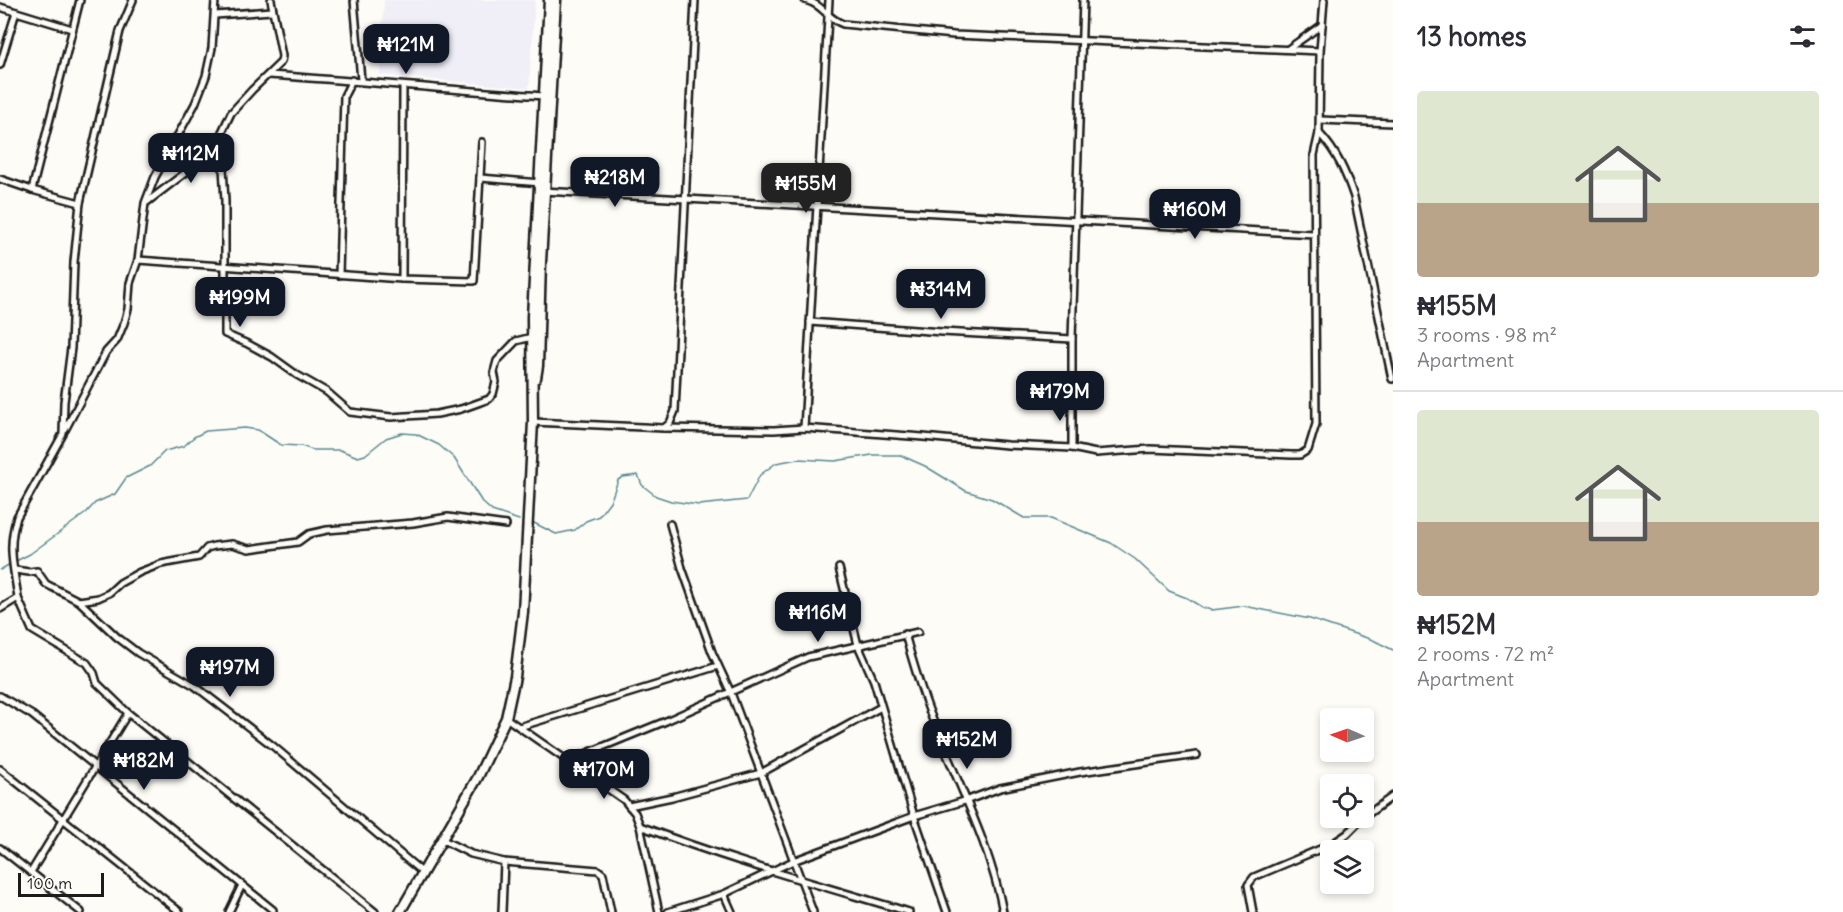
<!DOCTYPE html>
<html lang="en">
<head>
<meta charset="utf-8">
<style>
	body { margin:0; font-family:Delius,sans-serif; background:#f2f2f3; color:#2b2b33; height:100vh; display:flex; flex-direction:column; font-size:22px; white-space:nowrap }
	* { box-sizing:border-box; margin:0 }
	p { font-size:20px; color:#7c7c81 }
	.icon { flex:none; width:33px; height:33px; fill:none; stroke:currentColor; stroke-width:2; stroke-linecap:round; stroke-linejoin:round }
	.map { position:relative; flex:1; overflow:hidden }
	.side { display:flex; flex-direction:column; background:#fff; width:450px }
	.side>* { flex:none }
	.needle { width:39px; rotate:272deg }
	.fabs { position:absolute; left:1320px; top:708px; display:grid; gap:12px }
	.fabs a { display:grid; place-items:center; width:54px; height:54px; border-radius:6px; background:#fff; box-shadow:0 3px 9px #0003; font-size:30px }
	.scale { position:absolute; left:18px; bottom:15px; width:86px; box-sizing:border-box; padding-left:6px; border:3px solid #1c1c1c; border-top:0; font-size:16px; line-height:21px; white-space:nowrap; color:#1c1c1c; -webkit-text-stroke:4px #fdfcf7; paint-order:stroke }
	.price { position:absolute; translate:-50% -51px; padding:0 14px; border-radius:12px; background:#111827; color:#fff; font-size:20px; line-height:39px; filter:drop-shadow(0 2px 3px #0008) }
	.price::after { content:''; position:absolute; left:50%; top:36px; width:18px; height:14px; margin-left:-9px; background:inherit; clip-path:polygon(0 0,100% 0,50% 100%) }
	.price.current { background:#222; color:#fff }
	ul { padding:0; list-style:none }
	li { display:grid; align-content:center; gap:12px; height:318px; padding:0 24px }
	li+li { border-top:2px solid #e1e1e2 }
	li span { display:grid; place-items:center; height:186px; border-radius:6px; color:#555 }
	li>.icon { margin-inline-start:auto }
	span .icon { width:108px; height:108px; fill:#fffc; stroke-width:1 }
	li b { font-size:26px }
	h2 { display:flex; justify-content:space-between; align-items:center; height:72px; padding:0 24px; font-size:26px }
	main { display:flex; flex:1; min-height:0 }
	.map>svg:first-child { display:block }
</style>
</head>
<body>
<main>
<div class="map">
<svg width="1393" height="912" viewBox="0 0 1393 912">
	<rect width="100%" height="100%" fill="#fdfcf7"/>
	<filter id="ink" filterUnits="userSpaceOnUse"><feTurbulence type="fractalNoise" baseFrequency=".0167" numOctaves="2"/><feDisplacementMap in="SourceGraphic" scale="12" xChannelSelector="R" yChannelSelector="G"/><feConvolveMatrix kernelMatrix="1 2 1 2 8 2 1 2 1" color-interpolation-filters="sRGB"/></filter>
	<g filter="url(#ink)">
		<polygon fill="#f0eff8" points="384,0 535,0 529,88 380,75"/>
		<g fill="none" stroke-linecap="round" stroke-linejoin="round">
			<g stroke="#58898e" stroke-width="1.5">
				<polyline points="530,521 556,534 575,530 586,521 599,516 611,500 618,480 623,477 638,475 642,485 656,496 671,501 699,505 747,500 760,475 776,463 798,459 835,461 872,455 900,455 925,466 966,491 992,499 1024,518 1051,518 1111,543 1135,559 1169,591 1187,598 1203,608 1212,610 1244,606 1310,619 1373,640 1393,650"/>
				<polyline points="14,562 30,554 86,513 95,503 115,494 126,478 150,466 165,451 184,446 194,437 206,431 245,428 258,430 281,445 301,446 313,450 340,450 358,457 365,455 386,438 402,433 416,434 439,445 454,458 482,502 492,511 519,520"/>
				<polyline points="0,570 10,564"/>
			</g>
			<g stroke="#1c1c1c" stroke-width="10">
				<g id="minor">
					<polyline points="80,0 32,190 80,203"/>
					<polyline points="271,0 282,56 281,62 252,90 231,113 221,134 225,201 225,334 248,344 272,357 297,375 327,392 350,412 391,417 437,414 461,409 489,399 493,394 496,382 494,372 497,361 516,341 532,337"/>
					<polyline points="354,0 361,80"/>
					<path d="M805 0C824 5 826 18 843 24L954 35 1320 51"/>
					<polyline points="0,7 72,29"/>
					<polyline points="215,15 272,11"/>
					<polyline points="1288,49 1322,25"/>
					<polyline points="0,65 16,12"/>
					<path d="M268 75C360 81 451 90 543 96"/>
					<polyline points="1320,120 1393,123"/>
					<path d="M1319 133C1337 152 1346 173 1354 197L1392 379"/>
					<polyline points="480,178 541,183"/>
					<polyline points="0,179 32,190"/>
					<polyline points="543,191 1314,234"/>
					<polyline points="147,202 185,173 211,148 220,142"/>
					<polyline points="138,260 402,279 474,281 482,142"/>
					<polyline points="339,275 344,96 352,80"/>
					<polyline points="402,279 403,86"/>
					<polyline points="810,322 942,332 1072,339"/>
					<polyline points="533,422 664,428 670,423 675,411 695,0"/>
					<polyline points="664,428 774,430 804,428 923,437 1007,445 1072,448 1096,453 1150,449 1291,455 1300,455 1308,450 1316,424 1314,155 1319,133 1320,51 1324,0"/>
					<polyline points="804,428 829,0"/>
					<polyline points="65,430 106,352 117,340 124,323 128,309 130,283 138,260 145,203 155,177 195,104 206,76 212,48 215,0"/>
					<polyline points="1072,448 1072,339 1083,0"/>
					<polyline points="670,524 682,568 712,652 731,693 813,912"/>
					<polyline points="839,568 858,645 874,681 914,816 947,912"/>
					<polyline points="15,570 29,572 37,571 46,584 79,601 117,637 138,653 195,686 273,746 423,873"/>
					<polyline points="18,598 32,630 87,663 94,673 97,683 128,713 375,912"/>
					<polyline points="79,601 98,598 109,593 120,583 140,572 161,564 199,557 207,548 214,546 232,544 249,549 298,542 309,534 327,530 413,523 448,517 506,525"/>
					<path d="M0 609 18 598C14 568 7 547 17 517L63 434 64 402 71 348 74 262 80 203 120 31 133 0"/>
					<path d="M905 634C913 663 921 690 932 718 957 783 990 843 1003 912"/>
					<polyline points="0,696 32,715 273,910"/>
					<polyline points="506,718 624,800 635,813 640,826 659,912"/>
					<polyline points="519,727 718,666"/>
					<polyline points="568,761 666,721 808,657 918,632"/>
					<polyline points="0,769 180,912"/>
					<polyline points="629,806 672,797 761,773 881,707"/>
					<polyline points="1364,817 1393,796"/>
					<path d="M640 826C728 860 819 885 909 912"/>
					<polyline points="443,840 471,854 504,862 598,870 603,874 611,912"/>
					<polyline points="0,848 81,912"/>
					<polyline points="31,872 128,713"/>
					<polyline points="724,894 732,912"/>
					<polyline points="229,912 242,885"/>
					<polyline points="502,912 504,862"/>
					<polyline points="668,912 724,894 793,861 914,816 968,800 1000,788 1080,772 1197,755"/>
					<polyline points="1253,912 1248,885 1254,877 1332,844 1347,834 1363,818"/>
				</g>
			</g>
			<g stroke="#1c1c1c" stroke-width="13">
				<g id="primary">
					<polyline points="536,378 538,366 541,262 556,0"/>
					<polyline points="400,912 478,777 506,718 515,677 523,612 533,422 532,317 549,0"/>
				</g>
			</g>
			<use href="#minor" stroke="#fdfcf7" stroke-width="5"/>
			<use href="#primary" stroke="#fdfcf7" stroke-width="8"/>
		</g>
	</g>
</svg>
<div class="fabs">
<a><svg class="needle" viewBox="-14 -14 28 28"><path d="M0-13l5 13h-10z" fill="#e53935"/><path d="M0 13l5-13h-10z" fill="#7c7c81"/></svg></a>
<a><svg class="icon" aria-label="locate" viewBox="0 0 24 24"><circle cx="12" cy="12" r="6"/><path d="M12 2v4M12 18v4M2 12h4M18 12h4"/></svg></a>
<a><svg class="icon" aria-label="layers" viewBox="0 0 24 24"><path d="M12 4l9 5-9 5-9-5zM3 14l9 5 9-5"/></svg></a>
</div>
<div class="scale">100 m</div>
<b class="price" style="left:406px;top:75px">₦121M</b>
<b class="price" style="left:191px;top:184px">₦112M</b>
<b class="price" style="left:615px;top:208px">₦218M</b>
<b class="price current" style="left:806px;top:214px">₦155M</b>
<b class="price" style="left:1195px;top:240px">₦160M</b>
<b class="price" style="left:941px;top:320px">₦314M</b>
<b class="price" style="left:240px;top:328px">₦199M</b>
<b class="price" style="left:1060px;top:422px">₦179M</b>
<b class="price" style="left:818px;top:643px">₦116M</b>
<b class="price" style="left:230px;top:698px">₦197M</b>
<b class="price" style="left:967px;top:770px">₦152M</b>
<b class="price" style="left:144px;top:791px">₦182M</b>
<b class="price" style="left:604px;top:800px">₦170M</b>
</div>
<section class="side">
<h2>13 homes<svg class="icon" aria-label="filters" viewBox="0 0 24 24"><path d="M4 7h16M4 17h16"/><circle cx="9" cy="7" r="2"/><circle cx="15" cy="17" r="2"/></svg></h2>
<ul>
<li><span style="background:linear-gradient(#dfe7d0 60%,#b9a48a 0)"><svg class="icon" aria-label="home" viewBox="0 0 24 24"><path d="M3 11l9-7 9 7M6 9v11h12V9"/></svg></span><div><b>₦155M</b><p>3 rooms · 98 m²</p><p>Apartment</p></div></li>
<li><span style="background:linear-gradient(#dfe7d0 60%,#b9a48a 0)"><svg class="icon" aria-label="home" viewBox="0 0 24 24"><path d="M3 11l9-7 9 7M6 9v11h12V9"/></svg></span><div><b>₦152M</b><p>2 rooms · 72 m²</p><p>Apartment</p></div></li>
</ul>
</section>
</main>
</body>
</html>
